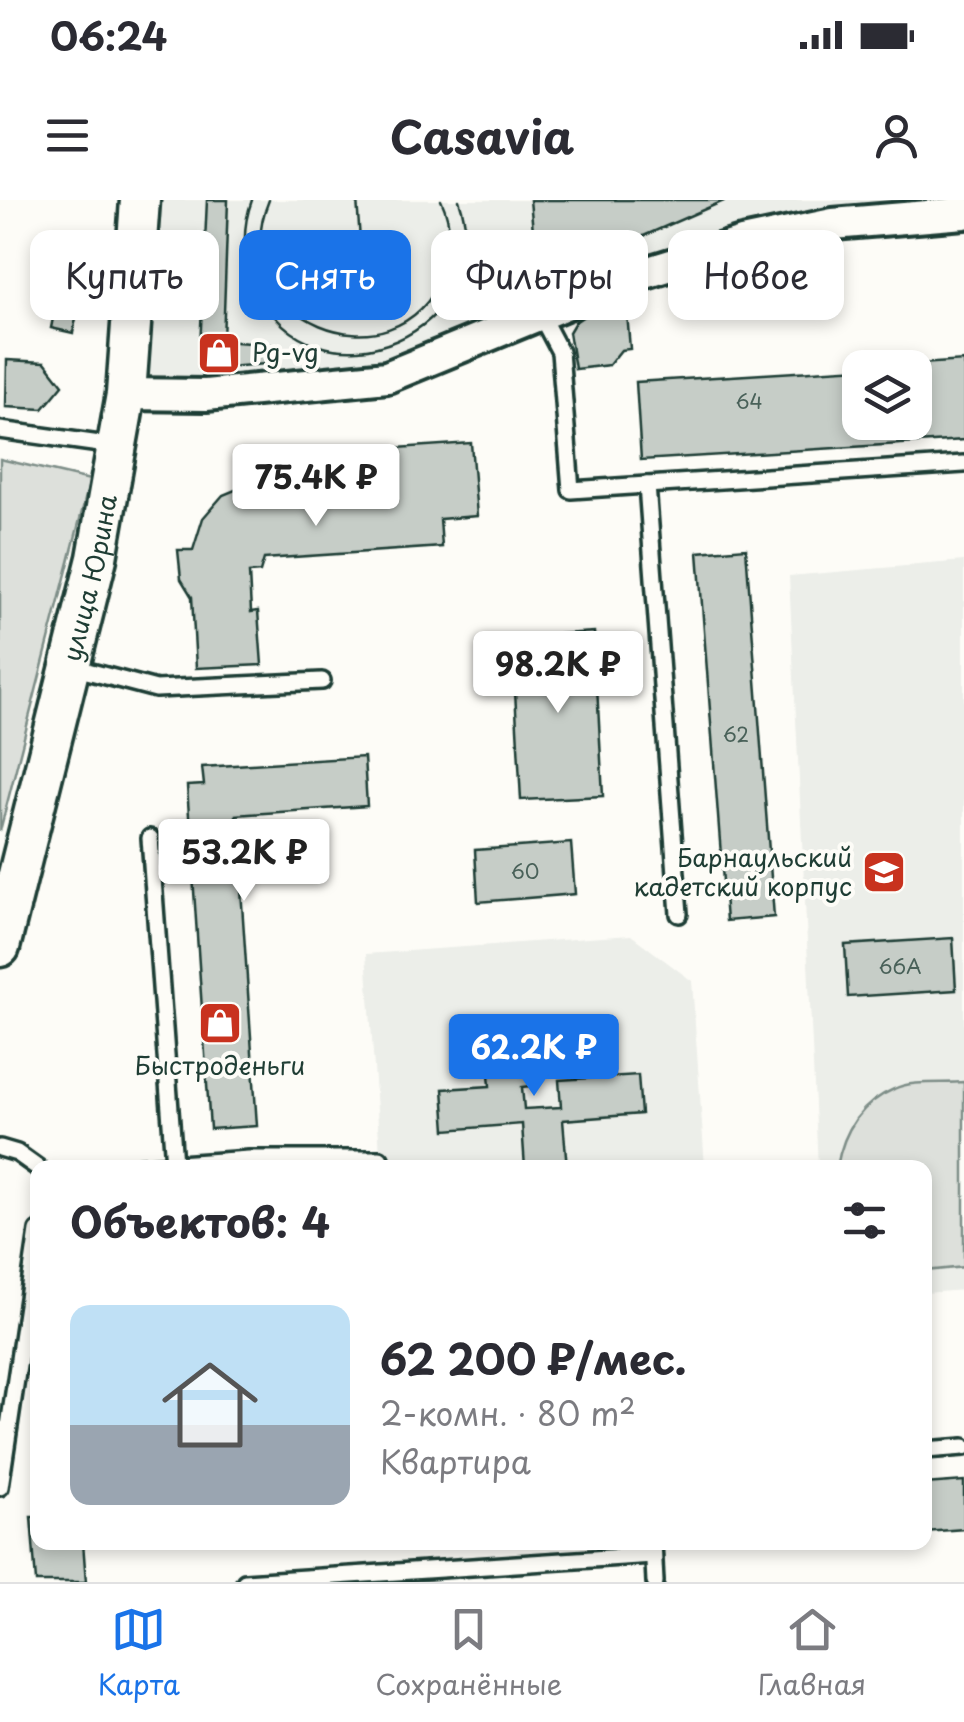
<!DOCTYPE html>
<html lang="ru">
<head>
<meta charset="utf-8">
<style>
	body { margin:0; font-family:"Playpen Sans",sans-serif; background:#f7f7f7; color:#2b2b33; height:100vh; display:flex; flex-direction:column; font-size:38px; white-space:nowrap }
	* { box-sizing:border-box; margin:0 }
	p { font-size:32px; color:#7c7c81 }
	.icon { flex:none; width:55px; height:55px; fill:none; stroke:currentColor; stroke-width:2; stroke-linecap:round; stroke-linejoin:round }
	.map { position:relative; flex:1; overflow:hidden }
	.panel { position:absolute; left:30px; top:960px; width:902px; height:390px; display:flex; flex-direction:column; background:#fff; border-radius:20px; box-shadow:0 5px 15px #0003 }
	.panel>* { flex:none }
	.hud { position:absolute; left:30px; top:30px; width:905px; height:90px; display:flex; gap:20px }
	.buttons { position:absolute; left:842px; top:150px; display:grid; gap:20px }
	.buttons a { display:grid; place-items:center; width:90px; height:90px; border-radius:20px; background:#fff; box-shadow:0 5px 15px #0003; font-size:50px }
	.price { position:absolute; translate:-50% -85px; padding:0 22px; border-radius:10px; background:#fff; color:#222; font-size:32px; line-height:65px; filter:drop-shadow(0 2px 5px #0008) }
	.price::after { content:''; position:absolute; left:50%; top:60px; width:30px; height:22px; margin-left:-15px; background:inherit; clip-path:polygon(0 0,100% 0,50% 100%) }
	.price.current { background:#1a73e8; color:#fff }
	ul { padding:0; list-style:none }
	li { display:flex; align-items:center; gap:30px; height:250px; padding:0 40px }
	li+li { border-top:2px solid #e1e1e2 }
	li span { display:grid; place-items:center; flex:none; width:280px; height:200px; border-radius:20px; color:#555 }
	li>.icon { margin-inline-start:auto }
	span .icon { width:120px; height:120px; fill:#fffc; stroke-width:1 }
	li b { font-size:42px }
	h2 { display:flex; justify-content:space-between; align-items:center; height:120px; padding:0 40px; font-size:42px }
	.chip { padding:0 35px; border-radius:20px; background:#fff; box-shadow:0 5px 15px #0003; font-size:35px; line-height:90px }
	.chip.current { background:#1a73e8; color:#fff }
	.status { display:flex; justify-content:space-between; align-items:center; height:70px; padding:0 50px; background:#fff; direction:ltr }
	.status svg { height:28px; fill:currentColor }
	header { display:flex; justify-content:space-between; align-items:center; height:130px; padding:0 40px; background:#fff; font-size:45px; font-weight:700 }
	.menu { display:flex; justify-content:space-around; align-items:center; height:140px; border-top:2px solid #e1e1e2; background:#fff; font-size:28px; color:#7c7c81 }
	.menu a { display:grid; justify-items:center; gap:5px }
	.menu .current { color:#1a73e8 }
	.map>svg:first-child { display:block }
</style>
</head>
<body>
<div class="status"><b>06:24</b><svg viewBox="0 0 49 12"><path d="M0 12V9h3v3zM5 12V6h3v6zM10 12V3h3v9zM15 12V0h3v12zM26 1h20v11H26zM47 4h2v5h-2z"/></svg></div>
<header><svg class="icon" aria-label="menu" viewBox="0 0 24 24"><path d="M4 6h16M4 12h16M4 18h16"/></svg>Casavia<svg class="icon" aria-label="person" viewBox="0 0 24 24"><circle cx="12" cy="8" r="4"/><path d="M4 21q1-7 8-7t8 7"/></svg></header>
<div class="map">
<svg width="964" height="1382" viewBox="0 0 964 1382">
	<rect width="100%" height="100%" fill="#fdfcf7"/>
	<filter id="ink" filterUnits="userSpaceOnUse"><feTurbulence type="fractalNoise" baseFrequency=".01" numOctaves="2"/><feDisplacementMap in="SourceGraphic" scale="20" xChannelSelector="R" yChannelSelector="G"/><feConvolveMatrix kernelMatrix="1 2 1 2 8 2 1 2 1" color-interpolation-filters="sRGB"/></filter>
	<g filter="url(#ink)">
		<g fill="#eceee9">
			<polygon points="156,0 935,0 629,56 388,172 146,181"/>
			<polygon points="964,361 964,1090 925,1093 925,968 818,967 789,376"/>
			<polygon points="631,735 692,781 705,967 381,967 366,754"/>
		</g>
		<g fill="#dde0db" stroke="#7e8e88" stroke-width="2.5">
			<polygon points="0,259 90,280 0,631"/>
			<path d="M964 882V1067L925 1071V968L837 967C843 932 859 904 894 889 912 880 943 884 964 882Z"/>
		</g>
		<g fill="#c6cdc7" stroke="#1f3d34" stroke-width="2.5">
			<polygon points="207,0 228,0 223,141 279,145 279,163 199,169"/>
			<polygon points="530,0 726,0 538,82"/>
			<polygon points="68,44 90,48 73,133 51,128"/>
			<polygon points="627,113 630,149 621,150 609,165 575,169 569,132 575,122 584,116"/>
			<polygon points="7,160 45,162 63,185 43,209 6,207"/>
			<polygon points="964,161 964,240 641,260 636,182 860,168 860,222 915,222 915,168 861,168"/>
			<polygon points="471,243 477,316 440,319 442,347 264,359 260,372 249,373 251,412 258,411 262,465 196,468 192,397 181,379 178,350 193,350 203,318 223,295 252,283 279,280 277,256"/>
			<polygon points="746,348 774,717 726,721 698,352"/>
			<polygon points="594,432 603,596 521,600 512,437"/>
			<polygon points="364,557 367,606 236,615 257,926 210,929 187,586 204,585 202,567"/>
			<polygon points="571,643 575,694 478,702 475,650"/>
			<polygon points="953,738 956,790 848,797 845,745"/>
			<polygon points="526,820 531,886 522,887 524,909 561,907 559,880 638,875 641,914 563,920 567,968 525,968 522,924 446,930 443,889 490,886 485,823"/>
			<polygon points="964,1281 964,1329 925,1332 925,1284"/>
			<polygon points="31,1317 38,1317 38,1342 83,1342 86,1382 36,1382"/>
		</g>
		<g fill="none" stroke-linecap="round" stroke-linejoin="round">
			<g stroke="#1f3d34" stroke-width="22">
				<g id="service">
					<polyline points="540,114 560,152 571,290 964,264"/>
					<polyline points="0,230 114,246"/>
					<polyline points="647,285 679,714"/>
					<polyline points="72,467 156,489 322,481"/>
					<polyline points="150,638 174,964"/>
					<polyline points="0,948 17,953 38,968"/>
					<polyline points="122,968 249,959 380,959"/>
					<polyline points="925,1250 964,1247"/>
					<polyline points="0,1287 38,1031"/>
					<polyline points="653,1342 655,1382"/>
					<polyline points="245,1382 653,1355"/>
				</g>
			</g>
			<g stroke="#1f3d34" stroke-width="38">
				<polyline id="minor" points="126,194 206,195 387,177 626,79 742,43 833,24 964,13"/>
			</g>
			<g stroke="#1f3d34" stroke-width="45">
				<g id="tertiary">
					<path id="s1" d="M0 747 97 358 126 194 140 0"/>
				</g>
			</g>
			<use href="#service" stroke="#fdfcf7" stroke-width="15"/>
			<use href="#minor" stroke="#fdfcf7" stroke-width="30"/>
			<use href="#tertiary" stroke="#fdfcf7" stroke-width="38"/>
			<g stroke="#1f3d34" stroke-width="2.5">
				<path d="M252 0C241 30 243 60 257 89 315 212 504 133 459 0"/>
				<path d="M269 0C220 118 395 191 443 75 452 51 452 23 441 0"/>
				<polyline points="357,0 361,53"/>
			</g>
		</g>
	</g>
	<defs>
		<g id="shop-square" transform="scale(2.25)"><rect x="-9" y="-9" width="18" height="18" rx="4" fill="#c8321e" stroke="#fdfcf7"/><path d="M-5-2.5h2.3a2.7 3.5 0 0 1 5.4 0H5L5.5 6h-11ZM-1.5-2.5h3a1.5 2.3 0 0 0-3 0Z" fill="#fff"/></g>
		<g id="school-square" transform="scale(2.25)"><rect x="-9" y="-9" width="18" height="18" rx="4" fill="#c8321e" stroke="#fdfcf7"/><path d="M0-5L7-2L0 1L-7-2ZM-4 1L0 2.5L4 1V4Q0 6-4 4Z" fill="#fff"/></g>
	</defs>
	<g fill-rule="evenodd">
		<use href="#shop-square" x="219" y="153"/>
		<use href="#school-square" x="884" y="672"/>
		<use href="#shop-square" x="220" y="823"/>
	</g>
	<g text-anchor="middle" stroke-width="8" stroke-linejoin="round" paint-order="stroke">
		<g font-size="20" fill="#496159">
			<text x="749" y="209">64</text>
			<text x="736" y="542">62</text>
			<text x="525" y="679">60</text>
			<text x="900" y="774">66А</text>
		</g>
		<g font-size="25" fill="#1f3d34" stroke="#fdfcf7" text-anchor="start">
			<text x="252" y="162">Pg-vg</text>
			<text x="852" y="667" text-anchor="end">Барнаульский<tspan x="852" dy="29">кадетский корпус</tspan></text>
			<text x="220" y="875" text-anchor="middle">Быстроденьги</text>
		</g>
		<g font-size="25" fill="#1f3d34" stroke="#fdfcf7">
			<text dy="9" stroke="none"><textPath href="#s1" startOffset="380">улица Юрина</textPath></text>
		</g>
	</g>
</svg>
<div class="buttons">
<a><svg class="icon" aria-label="layers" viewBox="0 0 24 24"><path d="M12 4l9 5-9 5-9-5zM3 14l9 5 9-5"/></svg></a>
</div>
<b class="price" style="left:316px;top:329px">75.4K ₽</b>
<b class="price" style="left:558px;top:516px">98.2K ₽</b>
<b class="price" style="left:244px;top:704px">53.2K ₽</b>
<b class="price current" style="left:534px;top:899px">62.2K ₽</b>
<div class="hud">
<a class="chip">Купить</a>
<a class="chip current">Снять</a>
<a class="chip">Фильтры</a>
<a class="chip">Новое</a>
</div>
<section class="panel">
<h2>Объектов: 4<svg class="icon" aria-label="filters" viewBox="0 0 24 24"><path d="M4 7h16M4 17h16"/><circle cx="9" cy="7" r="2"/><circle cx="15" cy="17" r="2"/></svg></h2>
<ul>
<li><span style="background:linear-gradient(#bfe0f5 60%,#9aa5b1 0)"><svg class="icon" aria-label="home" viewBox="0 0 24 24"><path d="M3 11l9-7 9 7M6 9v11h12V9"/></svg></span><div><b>62 200 ₽/мес.</b><p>2-комн. · 80 m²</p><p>Квартира</p></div></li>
</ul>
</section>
</div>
<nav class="menu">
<a class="current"><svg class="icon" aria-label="map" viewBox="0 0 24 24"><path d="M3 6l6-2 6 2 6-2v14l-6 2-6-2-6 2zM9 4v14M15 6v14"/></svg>Карта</a>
<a><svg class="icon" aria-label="saved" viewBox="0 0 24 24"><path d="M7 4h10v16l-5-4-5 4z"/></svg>Сохранённые</a>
<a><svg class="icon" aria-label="home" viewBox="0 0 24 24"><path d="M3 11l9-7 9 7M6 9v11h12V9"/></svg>Главная</a>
</nav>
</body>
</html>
